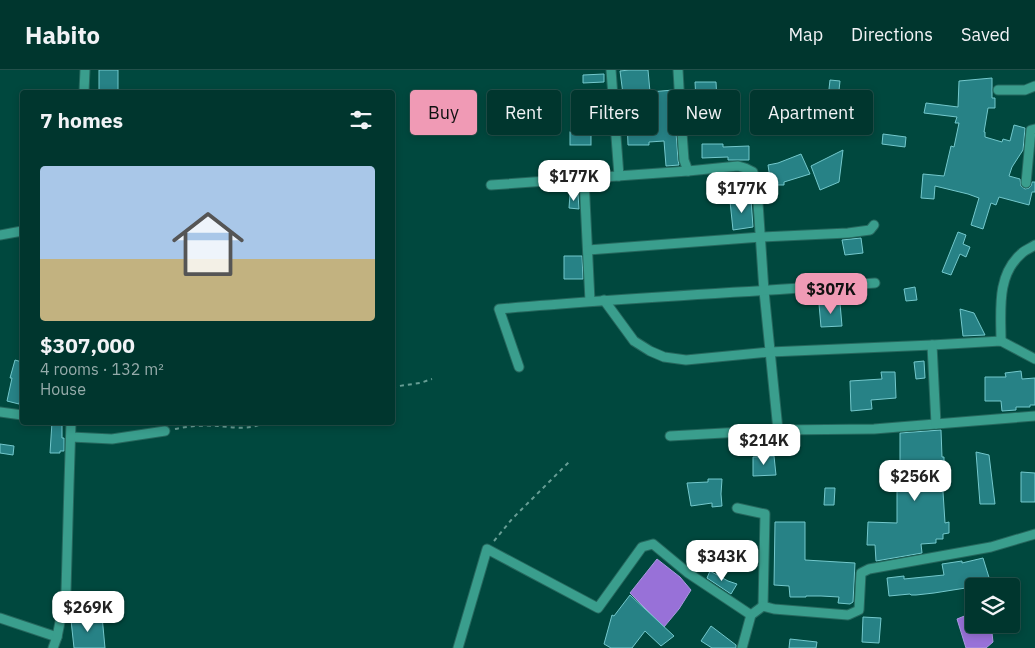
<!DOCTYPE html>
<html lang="en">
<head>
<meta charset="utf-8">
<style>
	body { margin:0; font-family:"IBM Plex Sans",sans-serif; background:#0e413a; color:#f1f3f6; height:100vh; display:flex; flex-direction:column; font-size:19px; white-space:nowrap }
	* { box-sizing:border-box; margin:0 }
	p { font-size:16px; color:#95abaa }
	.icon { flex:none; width:28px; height:28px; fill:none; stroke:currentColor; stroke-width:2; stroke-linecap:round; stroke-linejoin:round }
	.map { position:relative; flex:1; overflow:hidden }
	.sheet { position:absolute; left:20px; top:20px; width:375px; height:335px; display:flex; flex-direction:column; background:#00362e; border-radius:5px; box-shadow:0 2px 8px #0003,0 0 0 1px #22504a }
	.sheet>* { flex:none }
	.banner { position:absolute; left:410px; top:20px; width:475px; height:45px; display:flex; gap:10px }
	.controls { position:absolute; left:965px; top:508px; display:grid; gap:10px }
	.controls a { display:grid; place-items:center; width:55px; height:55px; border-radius:5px; background:#00362e; box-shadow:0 2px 8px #0003,0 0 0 1px #22504a; font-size:25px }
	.price { position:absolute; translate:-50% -42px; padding:0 11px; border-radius:10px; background:#fff; color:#222; font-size:16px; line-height:32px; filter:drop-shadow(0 1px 2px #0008) }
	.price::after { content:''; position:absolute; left:50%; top:30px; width:15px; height:11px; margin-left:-8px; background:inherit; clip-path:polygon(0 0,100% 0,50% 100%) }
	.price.selected { background:#f09ab5; color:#111 }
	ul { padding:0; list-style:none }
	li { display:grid; align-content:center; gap:10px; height:265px; padding:0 20px }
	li+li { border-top:1px solid #22504a }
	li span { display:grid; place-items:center; height:155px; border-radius:5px; color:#555 }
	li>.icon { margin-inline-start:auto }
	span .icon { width:90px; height:90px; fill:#fffc; stroke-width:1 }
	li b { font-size:21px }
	h2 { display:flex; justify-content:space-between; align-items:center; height:60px; padding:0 20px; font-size:21px }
	.pill { padding:0 18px; border-radius:5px; background:#00362e; box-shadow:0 2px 8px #0003,0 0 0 1px #22504a; font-size:18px; line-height:45px }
	.pill.selected { background:#f09ab5; color:#111 }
	header { display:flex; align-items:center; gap:30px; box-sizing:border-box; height:70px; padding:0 25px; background:#00362e; border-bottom:1px solid #22504a }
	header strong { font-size:24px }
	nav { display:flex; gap:28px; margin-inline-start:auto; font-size:18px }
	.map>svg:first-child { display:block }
</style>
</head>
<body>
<header>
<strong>Habito</strong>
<nav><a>Map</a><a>Directions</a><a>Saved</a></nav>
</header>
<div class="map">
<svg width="1035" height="578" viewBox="0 0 1035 578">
	<rect width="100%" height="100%" fill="#00483e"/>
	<g fill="#9871d8" stroke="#aa9ae0">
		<polygon points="657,489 680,507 691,520 679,539 664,557 630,523"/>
		<polygon points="966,538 974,538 974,554 991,554 993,572 986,578 966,578 957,549 967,545"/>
	</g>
	<g fill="#278286" stroke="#73c8cc">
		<rect x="99" y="0" width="19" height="22"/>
		<polygon points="629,0 648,0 650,22 673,20 678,90 679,95 666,96 664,71 649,72 649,75 628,75 626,23 623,24 620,1"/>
		<polygon points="604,4 604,12 583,13 583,5"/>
		<polygon points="992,8 992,28 995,28 995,38 988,38 984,62 985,62 985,67 1002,72 1003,69 1010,71 1014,55 1025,58 1023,80 1012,97 1009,106 1020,109 1021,116 1025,119 1029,118 1031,116 1032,112 1035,112 1035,122 1032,122 1029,135 999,127 996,135 991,133 983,159 971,155 979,128 968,124 935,116 934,129 921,128 923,104 944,106 951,76 954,77 959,53 955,53 957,47 924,43 926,33 958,37 959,11"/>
		<polygon points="830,10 840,11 837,39 827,37"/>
		<polygon points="695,12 716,12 718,48 697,48"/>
		<polygon points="543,28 544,42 520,42 520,44 509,44 509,29"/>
		<polygon points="825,37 833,49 816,56 810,41"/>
		<rect x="570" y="62" width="21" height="13"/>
		<polygon points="883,64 906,67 905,77 882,74"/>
		<polygon points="702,74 723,74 723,77 749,76 749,90 728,90 728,87 702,88"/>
		<polygon points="843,80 839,112 820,120 811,96"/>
		<polygon points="801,84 810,104 784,112 784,115 771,115 768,95 778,93"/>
		<polygon points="570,124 578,124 579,139 569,138"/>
		<polygon points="751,129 753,157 733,160 730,131"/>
		<polygon points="958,162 966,165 963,174 970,177 966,187 960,184 951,205 942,202"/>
		<polygon points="861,168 863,183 845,185 842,170"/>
		<polygon points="564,186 582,186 583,209 564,209"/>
		<polygon points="915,217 917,230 906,231 904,219"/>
		<polygon points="840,233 842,256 821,257 819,234"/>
		<polygon points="960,239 974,243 985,265 963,266"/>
		<polygon points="15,290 22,292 22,318 19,334 7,331 12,308 10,308"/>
		<polygon points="924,291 925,308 916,309 914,292"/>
		<polygon points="1021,301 1022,309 1035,308 1035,335 1030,335 1030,337 1016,337 1016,340 1002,341 1001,331 985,331 985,307 1006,307 1005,303"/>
		<polygon points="881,302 895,302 896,328 871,330 872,339 851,341 850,311 882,309"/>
		<polygon points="52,352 62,352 62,368 64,368 64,381 60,381 60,383 50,383"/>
		<polygon points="941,360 942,387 944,387 944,406 942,406 945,453 949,452 949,463 943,464 943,469 936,469 936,473 921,474 922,483 876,491 875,475 867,475 868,452 897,453 897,420 912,421 912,419 926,418 926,400 900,398 900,363"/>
		<polygon points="0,374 14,376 13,385 0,383"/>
		<polygon points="976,382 989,385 995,434 980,434"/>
		<polygon points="774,386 776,405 753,406 753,387"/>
		<polygon points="1021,402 1035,403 1035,432 1021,432"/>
		<polygon points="708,409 722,409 721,424 722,436 712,437 712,433 691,436 687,413 708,412"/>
		<polygon points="825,418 835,418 834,435 824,435"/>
		<polygon points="775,452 805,452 805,490 855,493 853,532 850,534 838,533 839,527 821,526 806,526 806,527 790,527 789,516 774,515"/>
		<polygon points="983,488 991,514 934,523 916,525 911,525 910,524 889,526 887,508 904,506 904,509 944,505 942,494 962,491 962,493"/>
		<polygon points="710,501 728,511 737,514 731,524 707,508"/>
		<polygon points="630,525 674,566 661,576 645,561 632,578 611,578 604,574 612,545 614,546"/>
		<polygon points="102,546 105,578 74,578 71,550"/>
		<polygon points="863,547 881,548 879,573 862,572"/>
		<polygon points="711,556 736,575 736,578 712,578 701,571"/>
		<polygon points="790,569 817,572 816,578 789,578"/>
	</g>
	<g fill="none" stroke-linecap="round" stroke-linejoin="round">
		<g stroke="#26685e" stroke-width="11">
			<g id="minor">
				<polyline points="611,0 619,106"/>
				<polyline points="678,0 680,35 684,90 688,101"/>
				<polyline points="998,20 1025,20 1035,16"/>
				<polyline points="84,22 85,0"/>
				<polyline points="584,109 590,231"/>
				<polyline points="1026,113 1031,60 1035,59"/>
				<polyline points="491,115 688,101 738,96 745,98 753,102 757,118 764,221 778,360 874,359 1035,346"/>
				<polyline points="0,165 22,161"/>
				<polyline points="588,180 761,167 848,163 870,160 874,155"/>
				<polyline points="604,230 634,271 650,281 664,287 686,290 770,282 932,275 1001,271 1035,289"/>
				<path d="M1001 271C1001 241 996 205 1022 183 1025 180 1031 178 1035 175"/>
				<polyline points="932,275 936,354"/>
				<path d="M519 297 499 239C624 228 750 222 875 213"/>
				<polyline points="0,342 22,345"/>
				<polyline points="670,366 778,360"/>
				<polyline points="71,367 112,369 165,361"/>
				<polyline points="737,438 765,444 763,536"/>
				<polyline points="0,548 57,567"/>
				<polyline points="53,578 57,567 66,522 69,414 71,352"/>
				<polyline points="458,578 487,479 598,538 642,477 653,474 688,503 751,545"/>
				<polyline points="742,578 751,545 763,536 774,539 848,545 859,540 861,503 869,499 991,477 1035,464"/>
			</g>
		</g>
		<g stroke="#679e95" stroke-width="2" stroke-dasharray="4 4" stroke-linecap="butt">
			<polyline points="392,317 420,313 432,309"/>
			<path d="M175 359C189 356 204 355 218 356 232 357 251 361 264 352"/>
			<polyline points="494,471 512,449 570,391"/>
		</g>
		<use href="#minor" stroke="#3a9e8d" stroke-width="9"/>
	</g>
</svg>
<div class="controls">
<a><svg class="icon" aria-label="layers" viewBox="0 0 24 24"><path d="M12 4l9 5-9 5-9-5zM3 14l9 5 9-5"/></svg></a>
</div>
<b class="price" style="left:574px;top:132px">$177K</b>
<b class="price" style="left:742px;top:144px">$177K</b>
<b class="price selected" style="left:831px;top:245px">$307K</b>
<b class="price" style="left:764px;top:396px">$214K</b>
<b class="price" style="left:915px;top:432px">$256K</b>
<b class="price" style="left:722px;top:512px">$343K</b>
<b class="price" style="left:88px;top:563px">$269K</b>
<div class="banner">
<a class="pill selected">Buy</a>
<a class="pill">Rent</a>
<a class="pill">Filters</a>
<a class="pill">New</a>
<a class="pill">Apartment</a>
</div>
<section class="sheet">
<h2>7 homes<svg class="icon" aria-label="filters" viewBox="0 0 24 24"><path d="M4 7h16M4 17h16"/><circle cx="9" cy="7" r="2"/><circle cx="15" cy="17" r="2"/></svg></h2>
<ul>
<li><span style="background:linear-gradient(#a9c7e8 60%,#c2b280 0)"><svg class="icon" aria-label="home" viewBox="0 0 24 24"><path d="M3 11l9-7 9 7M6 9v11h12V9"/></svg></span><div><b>$307,000</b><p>4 rooms · 132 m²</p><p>House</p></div></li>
</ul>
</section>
</div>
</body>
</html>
